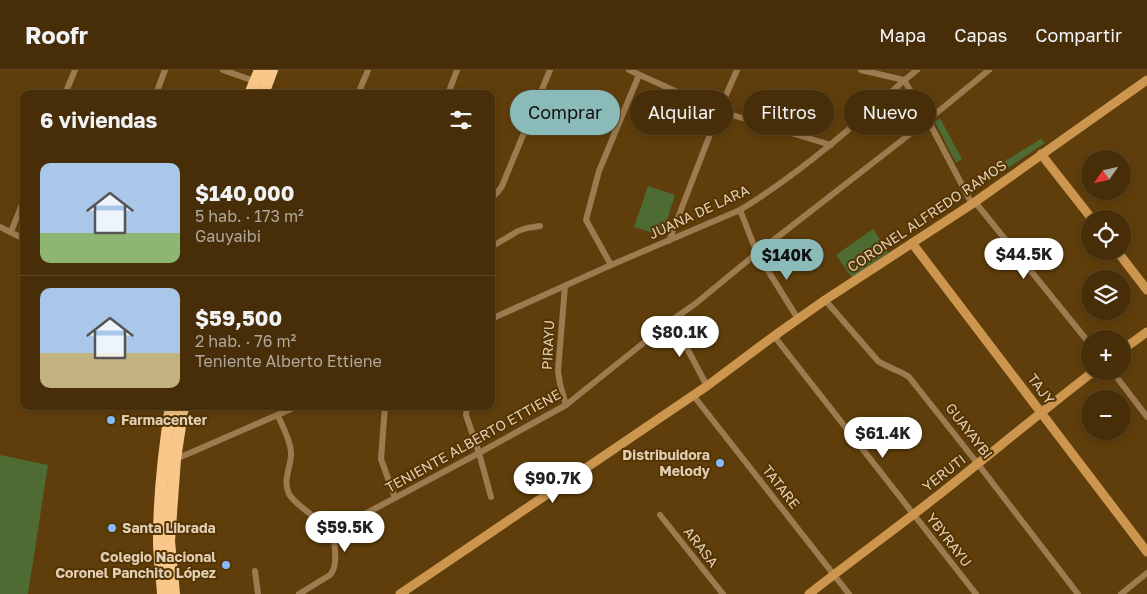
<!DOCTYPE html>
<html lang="es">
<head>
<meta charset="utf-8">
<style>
	body { margin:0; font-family:"Golos Text",sans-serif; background:#513a16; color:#f1f3f6; height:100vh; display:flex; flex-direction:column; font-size:19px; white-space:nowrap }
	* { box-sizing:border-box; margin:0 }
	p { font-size:16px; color:#b0a89c }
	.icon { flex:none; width:28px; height:28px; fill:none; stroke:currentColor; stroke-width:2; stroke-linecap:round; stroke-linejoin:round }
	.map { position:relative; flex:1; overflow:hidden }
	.details { position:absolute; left:20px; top:20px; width:475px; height:320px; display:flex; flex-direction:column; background:#472e08; border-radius:10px; box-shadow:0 2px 8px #0003,0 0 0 1px #5f4a29 }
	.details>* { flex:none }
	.top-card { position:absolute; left:510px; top:20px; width:475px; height:45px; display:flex; gap:10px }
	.needle { width:32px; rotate:236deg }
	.fabs { position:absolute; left:1081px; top:80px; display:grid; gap:10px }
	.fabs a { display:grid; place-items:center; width:50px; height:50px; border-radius:50%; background:#472e08; box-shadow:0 2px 8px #0003,0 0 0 1px #5f4a29; font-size:25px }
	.price { position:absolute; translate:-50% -42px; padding:0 11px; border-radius:18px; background:#fff; color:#222; font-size:16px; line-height:32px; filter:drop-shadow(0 1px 2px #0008) }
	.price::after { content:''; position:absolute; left:50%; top:30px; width:15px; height:11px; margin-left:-8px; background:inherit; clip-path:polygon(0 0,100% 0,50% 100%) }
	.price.active { background:#8bbbb9; color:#111 }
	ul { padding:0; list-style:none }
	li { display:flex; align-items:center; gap:15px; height:125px; padding:0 20px }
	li+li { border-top:1px solid #5f4a29 }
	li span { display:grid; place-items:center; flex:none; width:140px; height:100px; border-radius:10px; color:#555 }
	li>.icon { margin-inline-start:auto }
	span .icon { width:60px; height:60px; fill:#fffc; stroke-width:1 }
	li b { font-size:21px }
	h2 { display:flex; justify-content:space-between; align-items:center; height:60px; padding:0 20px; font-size:21px }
	.chip { padding:0 18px; border-radius:22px; background:#472e08; box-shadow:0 2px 8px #0003,0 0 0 1px #5f4a29; font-size:18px; line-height:45px }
	.chip.active { background:#8bbbb9; color:#111 }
	header { display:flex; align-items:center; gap:30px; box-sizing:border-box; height:70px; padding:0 25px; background:#472e08; border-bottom:1px solid #5f4a29 }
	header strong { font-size:24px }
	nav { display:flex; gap:28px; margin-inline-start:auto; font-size:18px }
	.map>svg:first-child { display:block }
</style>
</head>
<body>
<header>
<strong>Roofr</strong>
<nav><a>Mapa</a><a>Capas</a><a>Compartir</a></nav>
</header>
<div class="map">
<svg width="1147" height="524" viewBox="0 0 1147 524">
	<rect width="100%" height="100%" fill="#5f3e0b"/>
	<g fill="#4d6b33">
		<polygon points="940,48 962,89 956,93 935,52"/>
		<polygon points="1041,69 1045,73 996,106 992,99"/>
		<polygon points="648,116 675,125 662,166 634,157"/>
		<polygon points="873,159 889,182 852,208 836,185"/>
		<polygon points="0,385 48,395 28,524 0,524"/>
	</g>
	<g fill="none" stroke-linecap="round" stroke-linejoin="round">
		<g stroke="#9d7b50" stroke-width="6">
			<polyline points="223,0 257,12"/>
			<polyline points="629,0 719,41 831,75"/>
			<polyline points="861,0 904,10 928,50 972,134"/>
			<polyline points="65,24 75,0"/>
			<polyline points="156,24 165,0"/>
			<polyline points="358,24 368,0"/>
			<polyline points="448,24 457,0"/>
			<polyline points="491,129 497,123 502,116 550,0"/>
			<polyline points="975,132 1090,274"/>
			<polyline points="740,140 757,183 798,249"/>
			<polyline points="0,157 24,169"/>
			<polyline points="11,162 24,129"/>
			<polyline points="669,171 719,41 737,0"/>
			<polyline points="491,177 518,161 527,158 540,156"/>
			<polyline points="611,195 586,150 599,101 639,5"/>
			<polyline points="565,216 558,301 560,314 566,335"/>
			<path d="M825 230 878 291C888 298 899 300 909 307L978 394 1078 524"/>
			<path d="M491 249 611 195 740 140C771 121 802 98 830 75 860 51 887 24 917 0"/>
			<polyline points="672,250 707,316"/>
			<polyline points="774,266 976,524"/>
			<polyline points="1112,301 1147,347"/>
			<polyline points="693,325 849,524"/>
			<polyline points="385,336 381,389 395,428"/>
			<polyline points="467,336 466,345 479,383 491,427"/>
			<path d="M278 346C283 357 290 369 291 382 292 395 282 410 289 424 295 435 322 452 333 461"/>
			<polyline points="176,389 298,336"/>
			<polyline points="660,445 723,524"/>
			<polyline points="333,461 479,383 566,335 672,250 695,234 757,183 928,50 989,0"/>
			<polyline points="255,501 258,524"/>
			<path d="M299 524 330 505C339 496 334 474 333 461"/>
			<polyline points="1121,524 1147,503"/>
		</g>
		<g stroke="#cc964f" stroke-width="9">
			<polyline points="1041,84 1092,149"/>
			<polyline points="912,173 1147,482"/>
			<polyline points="1117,181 1147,220"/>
			<polyline points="1122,280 1147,262"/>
			<polyline points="400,524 707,316 774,266 825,230 972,134 1147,10"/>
			<path d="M809 524C851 491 894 460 936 427 989 385 1041 342 1094 301"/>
		</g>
		<g stroke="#f9c789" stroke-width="12">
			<polyline points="250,24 260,0"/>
			<polyline points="263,24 272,0"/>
			<path d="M163 524C162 506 159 488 159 470 159 425 164 381 171 336"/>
			<polyline points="174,524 169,471 175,389 183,336"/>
		</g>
	</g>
	<g fill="#84bcfb" stroke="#543400" stroke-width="2">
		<circle cx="111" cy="350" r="5"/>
		<circle cx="720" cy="393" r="5"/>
		<circle cx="112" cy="458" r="5"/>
		<circle cx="226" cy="495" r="5"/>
	</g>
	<g text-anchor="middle" stroke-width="4" stroke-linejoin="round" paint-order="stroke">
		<g font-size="14" fill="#e1ceb6" stroke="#543400">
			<text transform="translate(699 142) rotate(-25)" y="5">JUANA DE LARA</text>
			<text transform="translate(927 146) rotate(-34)" y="5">CORONEL ALFREDO RAMOS</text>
			<text transform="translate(548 275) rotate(-87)" y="5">PIRAYU</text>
			<text transform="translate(1041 319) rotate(53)" y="5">TAJY</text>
			<text transform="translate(969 361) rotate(52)" y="5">GUAYAYBI</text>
			<text transform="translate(473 371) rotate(-29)" y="5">TENIENTE ALBERTO ETTIENE</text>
			<text transform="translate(944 403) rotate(-38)" y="5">YERUTI</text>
			<text transform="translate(781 417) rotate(52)" y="5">TATARE</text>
			<text transform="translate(949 470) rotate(52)" y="5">YBYRAYU</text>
			<text transform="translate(701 477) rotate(52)" y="5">ARASA</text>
		</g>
		<g font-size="14" font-weight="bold" fill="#e1ceb6" stroke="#543400" text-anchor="start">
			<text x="121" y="355">Farmacenter</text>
			<text x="710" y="390" text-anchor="end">Distribuidora<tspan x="710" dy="16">Melody</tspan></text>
			<text x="122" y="463">Santa Librada</text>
			<text x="216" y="492" text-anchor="end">Colegio Nacional<tspan x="216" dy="16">Coronel Panchito López</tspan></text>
		</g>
	</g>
</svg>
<div class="fabs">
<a><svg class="needle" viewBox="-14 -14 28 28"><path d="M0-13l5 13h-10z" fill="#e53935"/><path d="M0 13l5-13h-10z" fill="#b0a89c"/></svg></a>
<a><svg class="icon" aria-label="locate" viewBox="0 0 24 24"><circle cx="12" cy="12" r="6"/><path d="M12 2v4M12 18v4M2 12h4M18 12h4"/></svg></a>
<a><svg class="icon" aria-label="layers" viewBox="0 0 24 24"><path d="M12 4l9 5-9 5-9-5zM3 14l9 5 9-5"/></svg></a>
<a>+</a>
<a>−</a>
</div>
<b class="price" style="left:1024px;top:210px">$44.5K</b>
<b class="price active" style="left:787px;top:211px">$140K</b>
<b class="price" style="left:680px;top:288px">$80.1K</b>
<b class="price" style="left:883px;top:389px">$61.4K</b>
<b class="price" style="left:553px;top:434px">$90.7K</b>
<b class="price" style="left:345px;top:483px">$59.5K</b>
<div class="top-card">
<a class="chip active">Comprar</a>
<a class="chip">Alquilar</a>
<a class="chip">Filtros</a>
<a class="chip">Nuevo</a>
</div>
<section class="details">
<h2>6 viviendas<svg class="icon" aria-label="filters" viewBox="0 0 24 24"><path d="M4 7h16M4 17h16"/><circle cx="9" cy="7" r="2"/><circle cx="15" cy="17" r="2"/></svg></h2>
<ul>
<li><span style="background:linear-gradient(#a9c7e8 70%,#8fb573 0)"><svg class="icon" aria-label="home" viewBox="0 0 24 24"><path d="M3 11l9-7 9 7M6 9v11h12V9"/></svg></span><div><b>$140,000</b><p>5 hab. · 173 m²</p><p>Gauyaibi</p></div></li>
<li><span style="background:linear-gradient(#a9c7e8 65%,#c2b280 0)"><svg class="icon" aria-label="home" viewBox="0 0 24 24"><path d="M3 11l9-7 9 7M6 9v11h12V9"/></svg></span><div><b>$59,500</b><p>2 hab. · 76 m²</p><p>Teniente Alberto Ettiene</p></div></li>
</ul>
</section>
</div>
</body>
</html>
